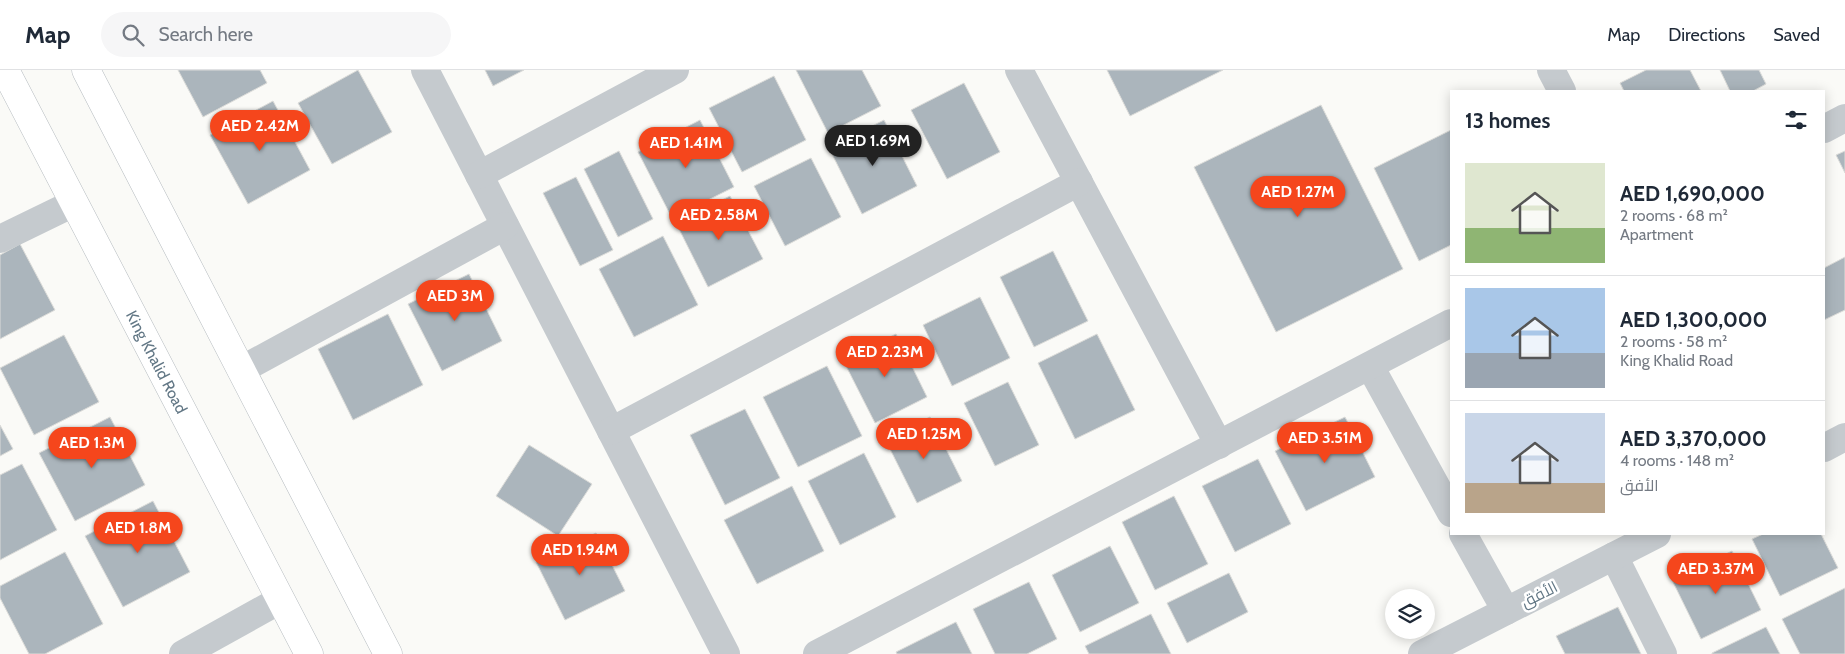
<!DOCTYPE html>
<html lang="en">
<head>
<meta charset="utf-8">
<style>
	body { margin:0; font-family:Cabin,Cairo,sans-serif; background:#f6f6f7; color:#1f2937; height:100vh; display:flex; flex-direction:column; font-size:19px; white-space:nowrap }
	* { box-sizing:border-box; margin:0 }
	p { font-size:16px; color:#747a83 }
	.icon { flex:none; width:28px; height:28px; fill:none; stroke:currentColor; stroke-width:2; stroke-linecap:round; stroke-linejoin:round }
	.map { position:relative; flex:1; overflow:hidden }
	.drawer { position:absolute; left:1450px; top:20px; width:375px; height:445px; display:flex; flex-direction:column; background:#fff; border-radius:0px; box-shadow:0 2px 12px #0003 }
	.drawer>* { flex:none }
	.tools { position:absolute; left:1385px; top:519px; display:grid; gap:10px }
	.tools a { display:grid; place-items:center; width:50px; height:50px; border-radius:50%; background:#fff; box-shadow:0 2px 12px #0003; font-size:25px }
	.price { position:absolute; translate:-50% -42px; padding:0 11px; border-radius:18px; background:#f5461c; color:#fff; font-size:16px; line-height:32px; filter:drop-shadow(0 1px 2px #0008) }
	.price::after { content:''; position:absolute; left:50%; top:30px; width:15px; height:11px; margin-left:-8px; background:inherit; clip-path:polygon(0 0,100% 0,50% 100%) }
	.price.on { background:#222; color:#fff }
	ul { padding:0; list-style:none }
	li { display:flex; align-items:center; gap:15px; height:125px; padding:0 15px }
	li+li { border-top:1px solid #e0e1e3 }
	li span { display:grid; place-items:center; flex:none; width:140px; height:100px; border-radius:0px; color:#555 }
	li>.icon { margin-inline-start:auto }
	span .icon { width:60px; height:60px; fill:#fffc; stroke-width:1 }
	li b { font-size:21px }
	h2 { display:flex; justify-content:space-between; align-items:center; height:60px; padding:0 15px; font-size:21px }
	header { display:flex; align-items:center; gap:30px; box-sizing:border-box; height:70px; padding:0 25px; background:#fff; border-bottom:1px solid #e0e1e3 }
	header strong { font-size:24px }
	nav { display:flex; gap:28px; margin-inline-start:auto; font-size:18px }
	.search { width:350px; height:45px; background:#f6f6f7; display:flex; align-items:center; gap:12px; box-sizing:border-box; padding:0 18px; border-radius:28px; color:#747a83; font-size:19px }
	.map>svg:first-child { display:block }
</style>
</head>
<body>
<header>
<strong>Map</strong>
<div class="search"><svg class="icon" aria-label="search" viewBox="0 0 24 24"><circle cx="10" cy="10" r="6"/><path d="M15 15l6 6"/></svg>Search here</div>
<nav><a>Map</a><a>Directions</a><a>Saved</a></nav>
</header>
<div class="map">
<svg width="1845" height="584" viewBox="0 0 1845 584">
	<rect width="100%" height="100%" fill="#fafaf7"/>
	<g fill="#abb5bc" stroke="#dcdcd9">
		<polygon points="178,0 260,0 267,13 203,47"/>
		<polygon points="358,0 392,62 332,94 298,33"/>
		<polygon points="485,0 524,0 493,16"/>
		<polygon points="796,0 862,0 881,36 828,63"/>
		<polygon points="1107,0 1223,0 1130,46"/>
		<polygon points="1646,0 1690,0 1701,21 1624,21 1620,13"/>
		<polygon points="1720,0 1759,0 1766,14 1753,21 1730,21"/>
		<polygon points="774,6 806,70 742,102 709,38"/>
		<polygon points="964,13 1000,82 947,109 911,40"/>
		<polygon points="273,31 310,100 248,134 210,65"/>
		<polygon points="1321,35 1403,199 1276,262 1194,97"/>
		<polygon points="700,50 734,117 672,148 638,82"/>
		<polygon points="884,50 917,116 862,144 829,78"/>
		<polygon points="1451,60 1451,175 1419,191 1374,98"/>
		<polygon points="619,81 653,149 618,167 584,99"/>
		<polygon points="1845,81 1845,103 1836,85"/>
		<polygon points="811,88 841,147 785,176 754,116"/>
		<polygon points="576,107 613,180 580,196 543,123"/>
		<polygon points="730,126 763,189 708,217 676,153"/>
		<polygon points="663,166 698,235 634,267 599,199"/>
		<polygon points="20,174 55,240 0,269 0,185"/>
		<polygon points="1053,181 1088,251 1034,277 1000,207"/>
		<polygon points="1845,187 1845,240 1824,250 1824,198"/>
		<polygon points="469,204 502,271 442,301 408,234"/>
		<polygon points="980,227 1010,288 952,316 923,255"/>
		<polygon points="388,244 423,315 353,350 318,279"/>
		<polygon points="896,264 927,327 875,353 843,290"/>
		<polygon points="1097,264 1135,340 1075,369 1038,293"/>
		<polygon points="64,265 99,332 34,365 0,298"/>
		<polygon points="827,296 862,366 798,397 763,327"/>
		<polygon points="1008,312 1039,375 995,396 964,333"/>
		<polygon points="745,339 780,408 725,435 690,365"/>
		<polygon points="110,347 145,415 75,451 39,383"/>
		<polygon points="930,347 962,411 917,433 885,369"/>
		<polygon points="1345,347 1375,407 1306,441 1275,381"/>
		<polygon points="0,355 13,379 0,386"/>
		<polygon points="529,375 592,414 558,466 496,426"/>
		<polygon points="864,383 896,447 840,475 808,411"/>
		<polygon points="1258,389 1291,454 1235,482 1202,416"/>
		<polygon points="22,394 57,460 0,490 0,405"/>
		<polygon points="792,416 824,481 757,514 724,450"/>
		<polygon points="1174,426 1208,494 1155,520 1122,452"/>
		<polygon points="153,431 190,502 123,537 85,466"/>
		<polygon points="596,463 625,521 565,550 536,492"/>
		<polygon points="1763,464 1821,464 1838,498 1780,526 1752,469"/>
		<polygon points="1110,476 1139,533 1080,562 1052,505"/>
		<polygon points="1732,481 1761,540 1701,569 1672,510"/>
		<polygon points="65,482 103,554 45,584 29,584 0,528 0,516"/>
		<polygon points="1229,503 1248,542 1187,573 1167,533"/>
		<polygon points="1029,512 1057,569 1027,584 995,584 973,539"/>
		<polygon points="1845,518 1845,584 1800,584 1782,549"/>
		<polygon points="1618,537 1641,584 1565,584 1556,566"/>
		<polygon points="1151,544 1171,584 1089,584 1085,576"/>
		<polygon points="956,552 972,584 897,584 896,582"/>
		<polygon points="1766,557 1780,584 1712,584 1712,583"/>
	</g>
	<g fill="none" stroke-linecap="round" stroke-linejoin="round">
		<g stroke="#b6bcc0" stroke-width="29">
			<g id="major">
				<path id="s1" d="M5 0 309 584"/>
				<polyline points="86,0 388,584"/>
			</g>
		</g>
		<g stroke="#c5cace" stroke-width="28">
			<polyline points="425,0 726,584"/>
			<polyline points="1019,0 1219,375"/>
			<polyline points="1551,0 1562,21"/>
			<polyline points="1824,59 1845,48"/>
			<polyline points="479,105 675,0"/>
			<polyline points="0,169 74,133"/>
			<polyline points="1370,296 1451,443"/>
			<polyline points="241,300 505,156"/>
			<polyline points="611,361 1079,112"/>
			<polyline points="1824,378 1845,367"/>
			<polyline points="1463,464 1506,541"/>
			<polyline points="1614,486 1663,584"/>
			<polyline points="183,584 280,530"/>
			<polyline points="817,584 1451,253"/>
			<polyline points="1422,584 1657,464"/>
		</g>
		<use href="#major" stroke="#fff" stroke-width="28"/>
	</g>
	<g text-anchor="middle" stroke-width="5" stroke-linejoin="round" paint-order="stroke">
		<g font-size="16" fill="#627785" stroke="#fff">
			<text dy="6" stroke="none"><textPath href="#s1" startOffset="329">King Khalid Road</textPath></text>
			<text transform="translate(1539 524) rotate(-27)" y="6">الأفق</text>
		</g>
	</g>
</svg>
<div class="tools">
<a><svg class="icon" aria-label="layers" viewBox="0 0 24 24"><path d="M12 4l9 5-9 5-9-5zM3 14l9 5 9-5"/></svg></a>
</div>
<b class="price" style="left:260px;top:82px">AED 2.42M</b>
<b class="price on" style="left:873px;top:97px">AED 1.69M</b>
<b class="price" style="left:686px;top:99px">AED 1.41M</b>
<b class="price" style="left:1298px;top:148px">AED 1.27M</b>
<b class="price" style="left:719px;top:171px">AED 2.58M</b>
<b class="price" style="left:455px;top:252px">AED 3M</b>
<b class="price" style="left:885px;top:308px">AED 2.23M</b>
<b class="price" style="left:924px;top:390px">AED 1.25M</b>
<b class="price" style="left:1325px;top:394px">AED 3.51M</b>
<b class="price" style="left:92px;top:399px">AED 1.3M</b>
<b class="price" style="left:138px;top:484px">AED 1.8M</b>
<b class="price" style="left:580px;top:506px">AED 1.94M</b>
<b class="price" style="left:1716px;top:525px">AED 3.37M</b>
<section class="drawer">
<h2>13 homes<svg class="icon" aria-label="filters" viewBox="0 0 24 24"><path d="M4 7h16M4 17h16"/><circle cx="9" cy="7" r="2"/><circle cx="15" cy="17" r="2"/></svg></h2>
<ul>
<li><span style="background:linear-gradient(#dfe7d0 65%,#8fb573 0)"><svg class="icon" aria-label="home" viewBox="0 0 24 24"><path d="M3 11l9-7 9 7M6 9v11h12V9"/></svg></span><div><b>AED 1,690,000</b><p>2 rooms · 68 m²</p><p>Apartment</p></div></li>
<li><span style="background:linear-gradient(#a9c7e8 65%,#9aa5b1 0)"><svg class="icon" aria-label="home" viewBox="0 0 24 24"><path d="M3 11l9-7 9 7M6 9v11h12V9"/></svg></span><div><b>AED 1,300,000</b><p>2 rooms · 58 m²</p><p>King Khalid Road</p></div></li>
<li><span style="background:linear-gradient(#c9d6e8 70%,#b9a48a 0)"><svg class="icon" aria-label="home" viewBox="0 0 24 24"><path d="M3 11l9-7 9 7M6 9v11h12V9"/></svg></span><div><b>AED 3,370,000</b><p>4 rooms · 148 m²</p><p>الأفق</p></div></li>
</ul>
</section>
</div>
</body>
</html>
